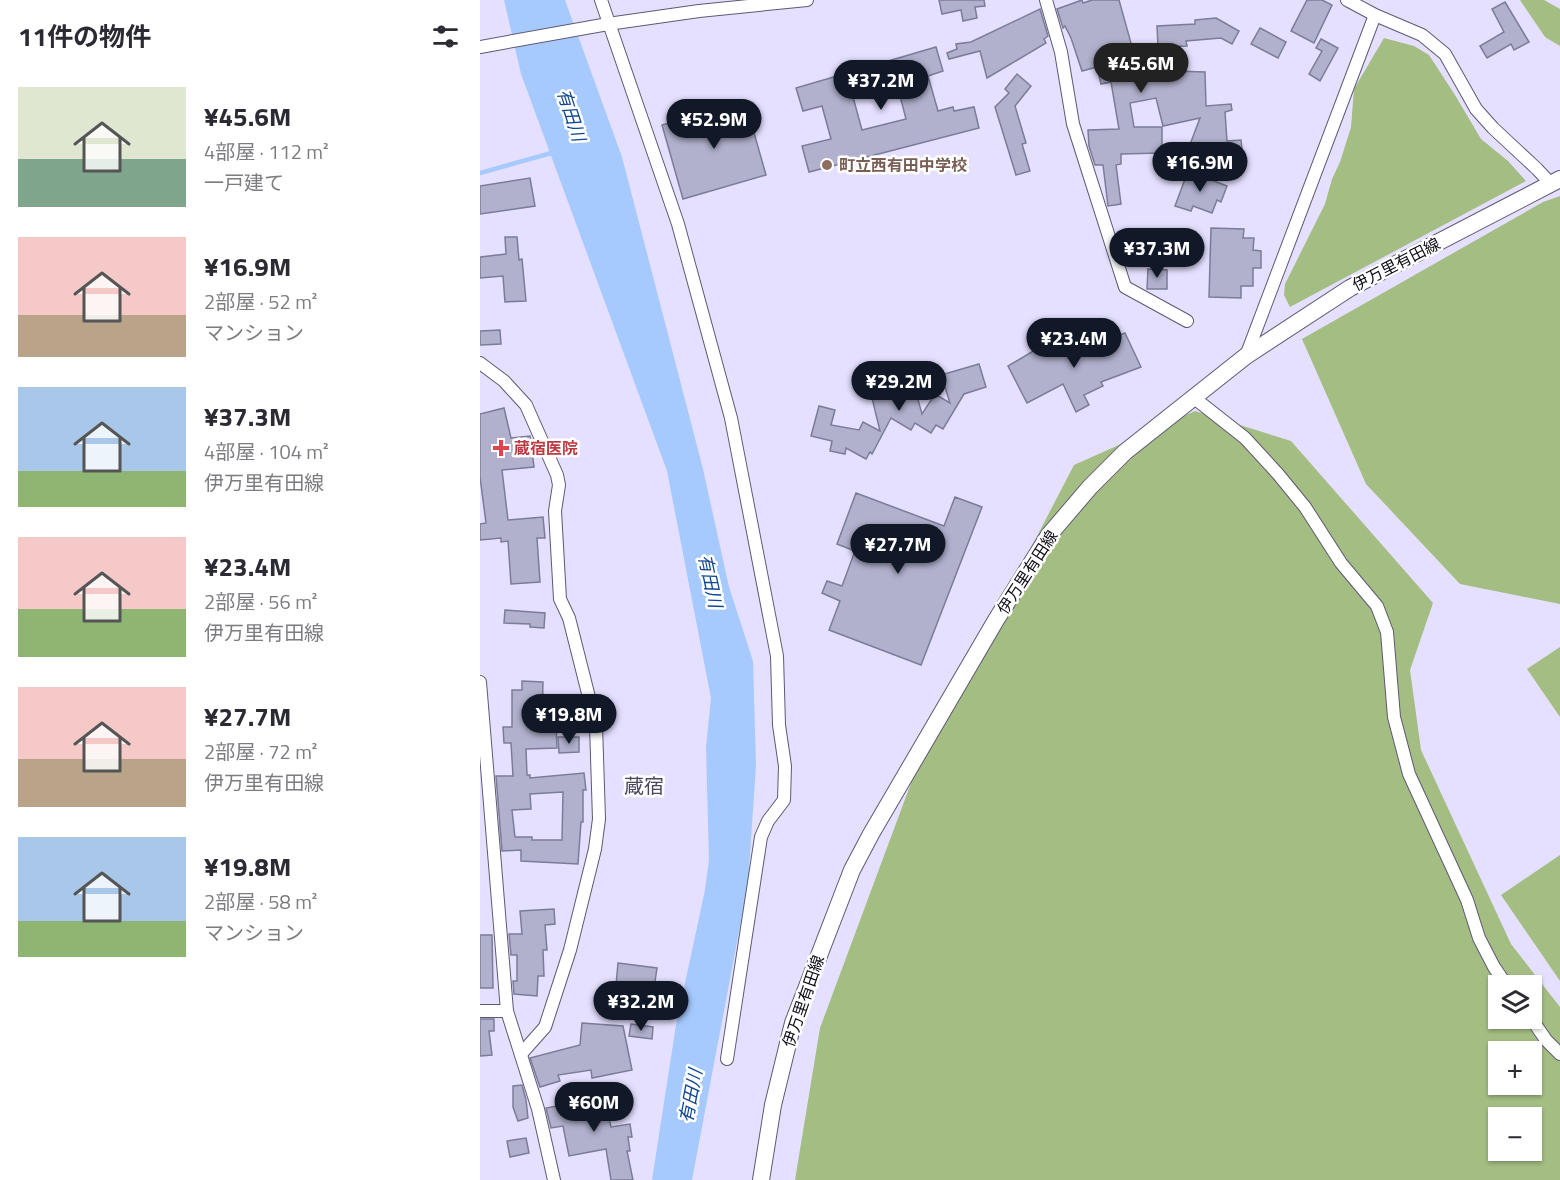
<!DOCTYPE html>
<html lang="ja">
<head>
<meta charset="utf-8">
<style>
	body { margin:0; font-family:"Titillium Web","Noto Sans JP",sans-serif; background:#f2f2f3; color:#2b2b33; height:100vh; display:flex; flex-direction:column; font-size:22px; white-space:nowrap }
	* { box-sizing:border-box; margin:0 }
	p { font-size:20px; color:#7c7c81 }
	.icon { flex:none; width:33px; height:33px; fill:none; stroke:currentColor; stroke-width:2; stroke-linecap:round; stroke-linejoin:round }
	.map { position:relative; flex:1; overflow:hidden }
	.details { display:flex; flex-direction:column; background:#fff; width:480px }
	.details>* { flex:none }
	.buttons { position:absolute; left:1008px; top:975px; display:grid; gap:12px }
	.buttons a { display:grid; place-items:center; width:54px; height:54px; border-radius:0px; background:#fff; box-shadow:0 2px 4px #0004; font-size:30px }
	.price { position:absolute; translate:-50% -51px; padding:0 14px; border-radius:21px; background:#111827; color:#fff; font-size:20px; line-height:39px; filter:drop-shadow(0 2px 3px #0008) }
	.price::after { content:''; position:absolute; left:50%; top:36px; width:18px; height:14px; margin-left:-9px; background:inherit; clip-path:polygon(0 0,100% 0,50% 100%) }
	.price.on { background:#222; color:#fff }
	ul { padding:0; list-style:none }
	li { display:flex; align-items:center; gap:18px; height:150px; padding:0 18px }
	li span { display:grid; place-items:center; flex:none; width:168px; height:120px; border-radius:0px; color:#555 }
	li>.icon { margin-inline-start:auto }
	span .icon { width:72px; height:72px; fill:#fffc; stroke-width:1 }
	li b { font-size:26px }
	h2 { display:flex; justify-content:space-between; align-items:center; height:72px; padding:0 18px; font-size:26px }
	main { display:flex; flex:1; min-height:0 }
	.map>svg:first-child { display:block }
</style>
</head>
<body>
<main>
<section class="details">
<h2>11件の物件<svg class="icon" aria-label="filters" viewBox="0 0 24 24"><path d="M4 7h16M4 17h16"/><circle cx="9" cy="7" r="2"/><circle cx="15" cy="17" r="2"/></svg></h2>
<ul>
<li><span style="background:linear-gradient(#dfe7d0 60%,#7fa58c 0)"><svg class="icon" aria-label="home" viewBox="0 0 24 24"><path d="M3 11l9-7 9 7M6 9v11h12V9"/></svg></span><div><b>¥45.6M</b><p>4部屋 · 112 m²</p><p>一戸建て</p></div></li>
<li><span style="background:linear-gradient(#f6c9c9 65%,#b9a48a 0)"><svg class="icon" aria-label="home" viewBox="0 0 24 24"><path d="M3 11l9-7 9 7M6 9v11h12V9"/></svg></span><div><b>¥16.9M</b><p>2部屋 · 52 m²</p><p>マンション</p></div></li>
<li><span style="background:linear-gradient(#a9c7e8 70%,#8fb573 0)"><svg class="icon" aria-label="home" viewBox="0 0 24 24"><path d="M3 11l9-7 9 7M6 9v11h12V9"/></svg></span><div><b>¥37.3M</b><p>4部屋 · 104 m²</p><p>伊万里有田線</p></div></li>
<li><span style="background:linear-gradient(#f6c9c9 60%,#8fb573 0)"><svg class="icon" aria-label="home" viewBox="0 0 24 24"><path d="M3 11l9-7 9 7M6 9v11h12V9"/></svg></span><div><b>¥23.4M</b><p>2部屋 · 56 m²</p><p>伊万里有田線</p></div></li>
<li><span style="background:linear-gradient(#f6c9c9 60%,#b9a48a 0)"><svg class="icon" aria-label="home" viewBox="0 0 24 24"><path d="M3 11l9-7 9 7M6 9v11h12V9"/></svg></span><div><b>¥27.7M</b><p>2部屋 · 72 m²</p><p>伊万里有田線</p></div></li>
<li><span style="background:linear-gradient(#a9c7e8 70%,#8fb573 0)"><svg class="icon" aria-label="home" viewBox="0 0 24 24"><path d="M3 11l9-7 9 7M6 9v11h12V9"/></svg></span><div><b>¥19.8M</b><p>2部屋 · 58 m²</p><p>マンション</p></div></li>
</ul>
</section>
<div class="map">
<svg width="1080" height="1180" viewBox="0 0 1080 1180">
	<rect width="100%" height="100%" fill="#e5e0ff"/>
	<g fill="#a3bd82" fill-rule="evenodd">
		<polygon points="1040,0 1064,0 1080,9 1080,46 1065,37"/>
		<polygon points="904,38 934,46 949,55 975,95 1001,139 1028,161 1046,181 810,307 804,295 805,284 845,204 852,179 860,162 871,127 874,89"/>
		<polygon points="1080,196 1080,604 980,584 886,484 822,339 1063,202"/>
		<path d="M715 411 811 441 953 603 930 670 941 750 1031 944 1080 1007V1180H315L340 1028 437 767 594 465ZM1018 986H1052V1018H1018ZM1018 1052H1052V1084H1018ZM1018 1118H1052V1150H1018Z"/>
		<polygon points="1080,647 1080,717 1047,669"/>
		<polygon points="1080,855 1080,981 1021,895"/>
	</g>
	<polygon fill="#a6cafe" points="24,0 85,0 142,157 223,469 249,587 273,661 276,765 268,884 212,1180 172,1180 196,1025 225,890 229,860 226,747 231,698 187,471 41,74"/>
	<g fill="none" stroke-linecap="round" stroke-linejoin="round">
		<polyline stroke="#a6cafe" stroke-width="4.5" points="0,173 75,152"/>
	</g>
	<g fill="#b1b1ce" stroke="#7b7c97" stroke-width="1.5" fill-rule="evenodd">
		<polygon points="459,0 504,0 505,6 495,7 497,18 483,21 481,10 462,14"/>
		<polygon points="602,0 603,3 612,0 639,0 654,54 660,53 664,70 725,72 726,106 751,104 752,110 745,112 747,141 761,140 763,158 703,163 720,118 683,126 676,98 650,103 654,127 682,127 682,153 641,154 641,164 636,165 641,204 628,206 623,165 615,165 609,146 608,130 639,129 631,82 621,84 617,67 602,71 591,38 585,26 583,28 577,9"/>
		<polygon points="827,0 842,0 852,5 834,43 811,31"/>
		<polygon points="1025,2 1049,42 1034,50 1031,44 1007,58 1000,46 1024,32 1012,9"/>
		<polygon points="560,9 568,36 564,39 566,43 507,78 500,51 469,59 467,53 477,49 476,44 491,42"/>
		<polygon points="736,18 759,31 752,44 741,38 706,41 707,46 678,47 677,26 715,24 715,20"/>
		<polygon points="780,28 806,42 798,58 771,44"/>
		<polygon points="841,39 858,48 840,81 829,74 842,51 836,48"/>
		<path d="M456 47 463 71 448 76 458 111 473 107 474 111 494 107 499 128 329 172 322 146 351 139 342 106 323 111 316 88ZM417 84 426 119 382 130 373 97Z"/>
		<polygon points="537,74 551,86 535,106 546,143 542,144 550,171 536,175 515,107 529,93 525,89"/>
		<polygon points="265,101 286,175 203,199 182,125"/>
		<polygon points="708,171 747,186 741,202 737,200 732,213 713,206 711,211 695,206"/>
		<polygon points="50,178 55,206 0,214 0,186"/>
		<polygon points="731,228 764,229 763,238 774,238 773,250 781,251 781,268 773,268 773,286 761,286 761,298 729,297"/>
		<polygon points="25,237 37,237 39,260 42,259 46,301 25,302 23,276 0,278 0,257 26,254"/>
		<polygon points="668,269 687,270 687,289 667,289"/>
		<polygon points="20,330 21,344 0,345 0,331"/>
		<polygon points="645,333 661,367 621,382 623,386 604,395 609,405 596,412 583,384 547,403 528,366 555,350 580,343 583,351 603,344 604,348"/>
		<polygon points="499,364 506,387 484,394 463,429 456,425 451,433 435,423 431,430 411,418 392,454 390,452 386,459 366,448 365,454 350,451 352,441 331,436 339,406 355,410 351,425 379,430 383,422 400,431 392,398 419,391 416,382 432,378 442,414 455,394 470,403 461,375"/>
		<polygon points="24,408 31,438 50,436 54,467 22,470 28,520 63,517 65,538 57,538 60,582 31,584 28,541 21,542 21,538 0,540 0,524 6,523 0,477 0,414"/>
		<polygon points="376,493 464,526 475,497 502,507 441,665 349,630 360,601 342,593 347,581 362,586 375,551 357,544"/>
		<polygon points="25,610 65,613 64,628 50,627 50,624 24,623"/>
		<path d="M42 681 63 682 62 725H76L77 748 46 749 47 775H50V778L104 773 106 790H103V822H101L98 864 41 861V850L22 851 16 776H33L31 743H24L23 727H32V690H42ZM83 792 82 840H52V837H35L32 810 51 809 50 794Z"/>
		<polygon points="78,737 99,737 99,752 79,753"/>
		<polygon points="74,909 75,924 65,925 67,950 63,950 64,976 58,976 57,996 34,994 33,981 37,981 37,955 31,955 29,934 42,934 40,911"/>
		<polygon points="0,935 12,935 13,988 0,988"/>
		<polygon points="138,963 177,968 172,1002 159,1001 160,988 136,985"/>
		<polygon points="0,1019 14,1019 14,1031 9,1031 12,1055 0,1056"/>
		<polygon points="102,1023 143,1026 152,1070 112,1078 111,1070 78,1075 80,1081 60,1087 50,1058 100,1045"/>
		<polygon points="151,1024 173,1027 172,1039 149,1036"/>
		<polygon points="42,1085 46,1100 48,1118 38,1121 33,1107 33,1086"/>
		<polygon points="123,1092 131,1127 150,1124 152,1137 148,1137 150,1151 147,1151 153,1180 131,1180 126,1149 89,1156 83,1126 71,1128 66,1108 98,1102 97,1098"/>
		<polygon points="46,1138 49,1153 30,1157 27,1141"/>
	</g>
	<g fill="none" stroke-linecap="round" stroke-linejoin="round">
		<g stroke="#5e5973" stroke-width="14">
			<g id="minor">
				<polyline points="121,0 198,224 251,418 297,656 299,725 305,766 304,800 288,821 281,837 247,1059"/>
				<polyline points="566,0 581,52 593,124 645,287 707,321"/>
				<polyline points="867,0 895,15 942,35 965,54 996,109 1013,128 1057,169 1071,184"/>
				<polyline points="0,47 128,24 219,11 327,0"/>
				<polyline points="766,356 895,15"/>
				<polyline points="0,363 24,381 46,405 77,475 79,485 75,511 80,599 89,618 116,725 119,819 115,849 90,950 65,1027 41,1054"/>
				<polyline points="713,397 765,438 798,474 825,507 861,563 897,606 907,632 914,717 929,774 987,900 999,938 1014,967 1027,986"/>
				<polyline points="0,682 27,1011 58,1109 74,1180"/>
				<polyline points="0,1011 27,1011"/>
				<polyline points="1051,1018 1066,1040 1080,1054"/>
			</g>
		</g>
		<g stroke="#5e5973" stroke-width="18">
			<polyline id="secondary" points="281,1180 293,1105 313,1023 372,870 391,834 516,620 569,535 610,487 645,452 766,356 870,288 1080,179"/>
		</g>
		<use href="#minor" stroke="#fff" stroke-width="12"/>
		<use href="#secondary" stroke="#fff" stroke-width="16"/>
	</g>
	<circle fill="#8d6e63" stroke="#fff" stroke-width="2" cx="347" cy="165" r="6"/>
	<path fill="#e0444e" stroke="#fff" stroke-width="2" d="M18 439h6v6h6v6h-6v6h-6v-6h-6v-6h6z"/>
	<g text-anchor="middle" stroke-width="5" stroke-linejoin="round" paint-order="stroke">
		<g font-size="16" font-weight="bold" fill="#785e54" stroke="#fff" text-anchor="start">
			<text x="359" y="171">町立西有田中学校</text>
		</g>
		<g font-size="16" fill="#0c0a14" stroke="#fff">
			<text transform="translate(916 264) rotate(-27)" y="6">伊万里有田線</text>
			<text transform="translate(547 572) rotate(-57)" y="6">伊万里有田線</text>
			<text transform="translate(323 1001) rotate(-71)" y="6">伊万里有田線</text>
		</g>
		<g font-size="16" font-weight="bold" fill="#be3a42" stroke="#fff" text-anchor="start">
			<text x="34" y="454">蔵宿医院</text>
		</g>
		<g font-size="18" font-style="italic" fill="#104791" stroke="#fff">
			<text transform="translate(91 115) rotate(72)" y="6">有田川</text>
			<text transform="translate(230 581) rotate(78)" y="6">有田川</text>
			<text transform="translate(211 1096) rotate(-79)" y="6">有田川</text>
		</g>
		<g font-size="20" fill="#4c4761" stroke="#fff">
			<text x="164" y="793">蔵宿</text>
		</g>
	</g>
</svg>
<div class="buttons">
<a><svg class="icon" aria-label="layers" viewBox="0 0 24 24"><path d="M12 4l9 5-9 5-9-5zM3 14l9 5 9-5"/></svg></a>
<a>+</a>
<a>−</a>
</div>
<b class="price on" style="left:661px;top:94px">¥45.6M</b>
<b class="price" style="left:401px;top:111px">¥37.2M</b>
<b class="price" style="left:234px;top:150px">¥52.9M</b>
<b class="price" style="left:720px;top:193px">¥16.9M</b>
<b class="price" style="left:677px;top:279px">¥37.3M</b>
<b class="price" style="left:594px;top:369px">¥23.4M</b>
<b class="price" style="left:419px;top:412px">¥29.2M</b>
<b class="price" style="left:418px;top:575px">¥27.7M</b>
<b class="price" style="left:89px;top:745px">¥19.8M</b>
<b class="price" style="left:161px;top:1032px">¥32.2M</b>
<b class="price" style="left:114px;top:1133px">¥60M</b>
</div>
</main>
</body>
</html>
